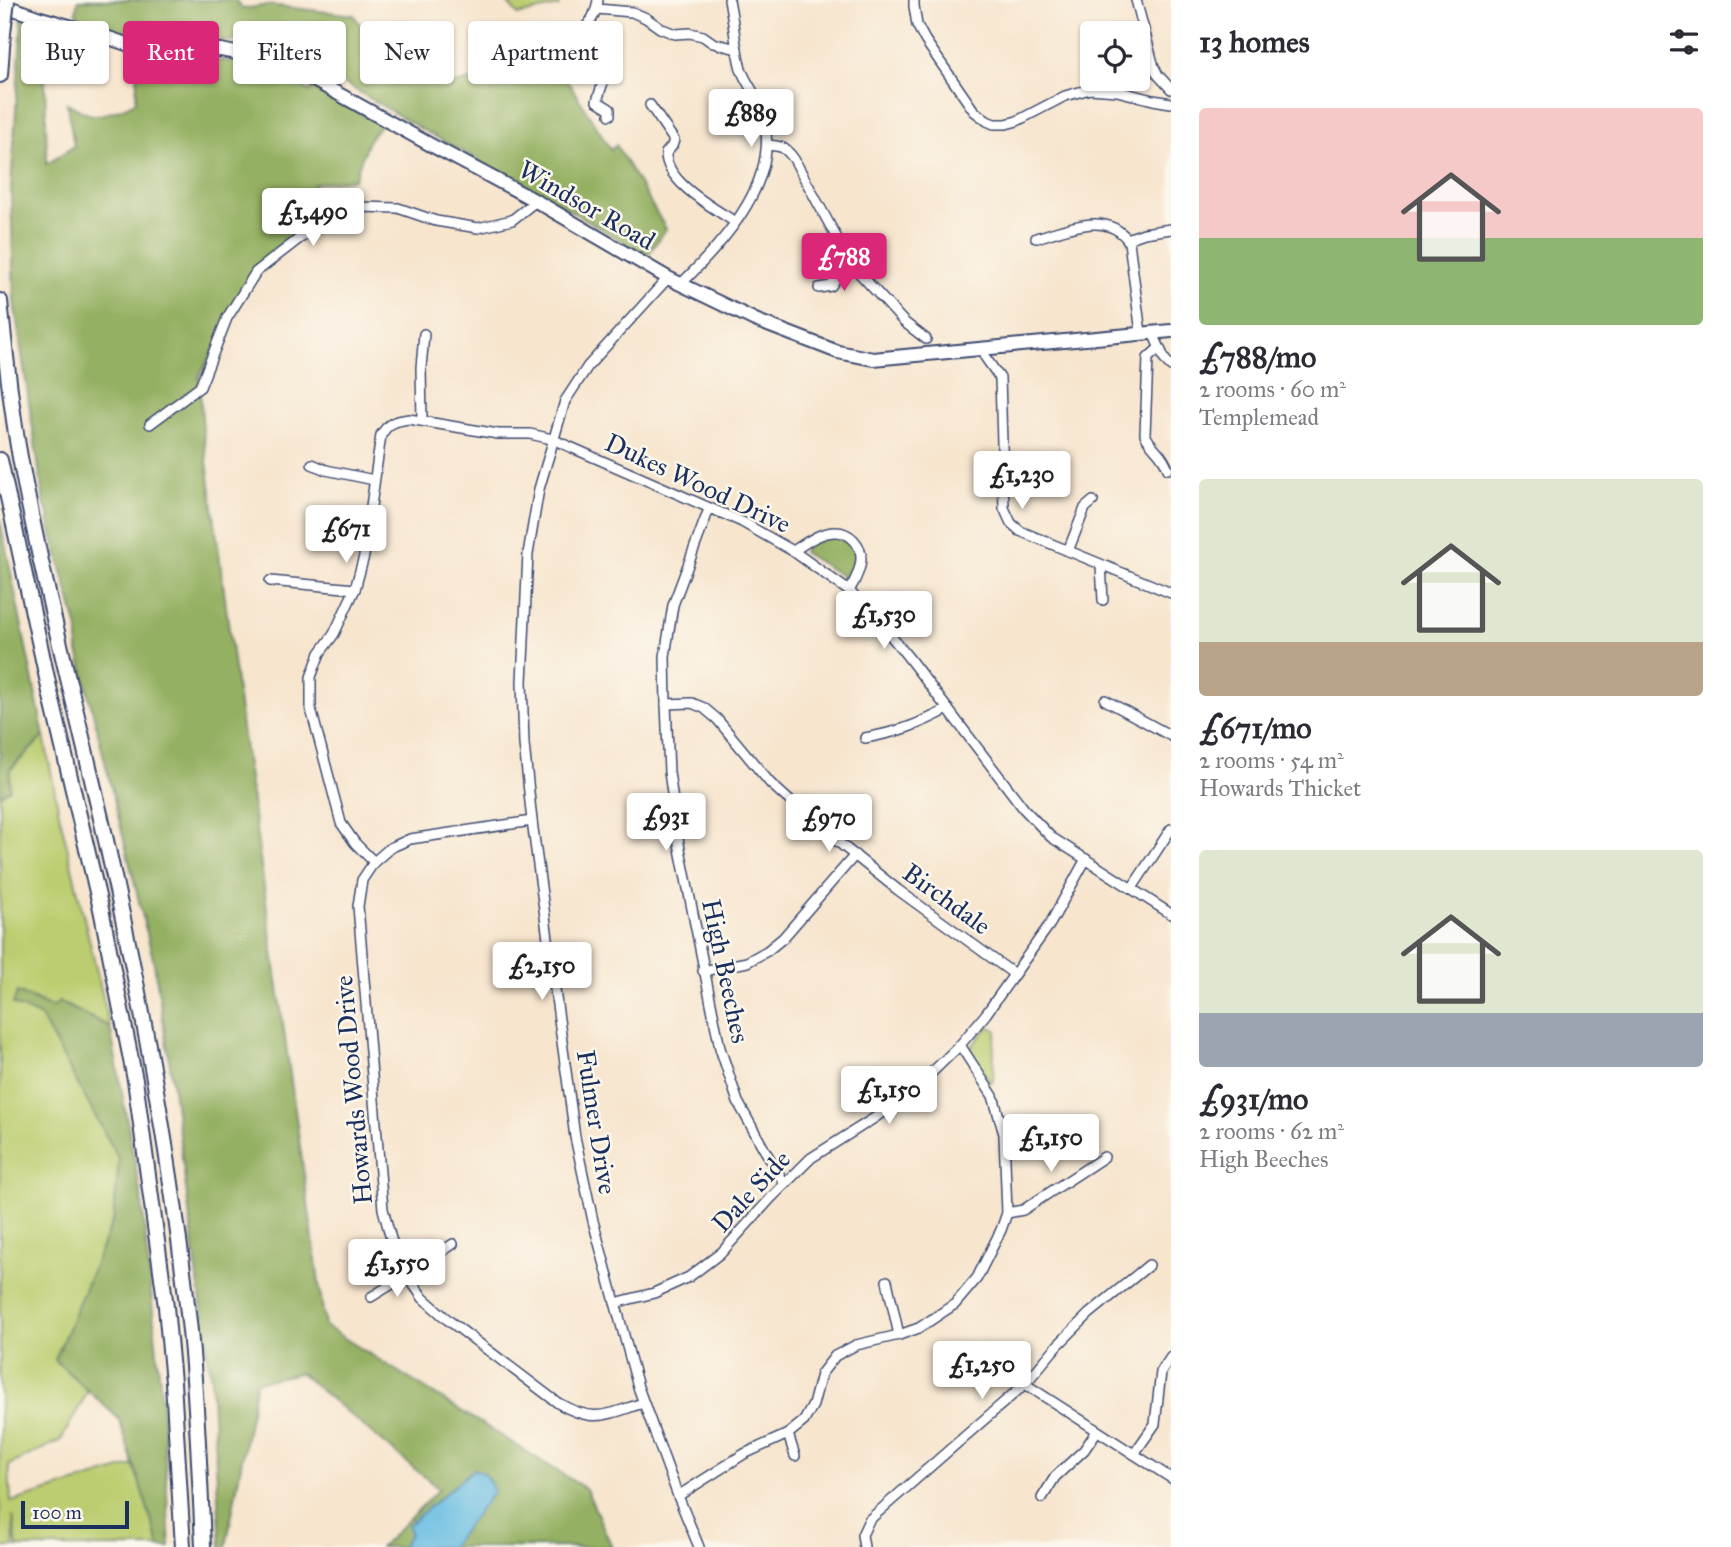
<!DOCTYPE html>
<html lang="en">
<head>
<meta charset="utf-8">
<style>
	body { margin:0; font-family:"IM FELL Great Primer",serif; background:#f7f7f7; color:#2b2b33; height:100vh; display:flex; flex-direction:column; font-size:26px; white-space:nowrap }
	* { box-sizing:border-box; margin:0 }
	p { font-size:23px; color:#7c7c81 }
	.icon { flex:none; width:38px; height:38px; fill:none; stroke:currentColor; stroke-width:2; stroke-linecap:round; stroke-linejoin:round }
	.map { position:relative; flex:1; overflow:hidden }
	.sheet { display:flex; flex-direction:column; background:#fff; width:560px }
	.sheet>* { flex:none }
	.banner { position:absolute; left:21px; top:21px; width:665px; height:63px; display:flex; gap:14px }
	.controls { position:absolute; left:1080px; top:21px; display:grid; gap:14px }
	.controls a { display:grid; place-items:center; width:70px; height:70px; border-radius:7px; background:#fff; box-shadow:0 2px 5px #0004; font-size:35px }
	.scale { position:absolute; left:21px; bottom:18px; width:108px; box-sizing:border-box; padding-left:7px; border:4px solid #1b2f5e; border-top:0; font-size:19px; line-height:24px; white-space:nowrap; color:#1b2f5e; -webkit-text-stroke:5px #fbf7ec; paint-order:stroke }
	.price { position:absolute; translate:-50% -60px; padding:0 16px; border-radius:7px; background:#fff; color:#222; font-size:23px; line-height:46px; filter:drop-shadow(0 2px 4px #0008) }
	.price::after { content:''; position:absolute; left:50%; top:42px; width:21px; height:16px; margin-left:-10px; background:inherit; clip-path:polygon(0 0,100% 0,50% 100%) }
	.price.current { background:#db2777; color:#fff }
	ul { padding:0; list-style:none }
	li { display:grid; align-content:center; gap:14px; height:371px; padding:0 28px }
	li span { display:grid; place-items:center; height:217px; border-radius:7px; color:#555 }
	li>.icon { margin-inline-start:auto }
	span .icon { width:126px; height:126px; fill:#fffc; stroke-width:1 }
	li b { font-size:30px }
	h2 { display:flex; justify-content:space-between; align-items:center; height:84px; padding:0 28px; font-size:30px }
	.chip { padding:0 24px; border-radius:7px; background:#fff; box-shadow:0 2px 5px #0004; font-size:24px; line-height:63px }
	.chip.current { background:#db2777; color:#fff }
	main { display:flex; flex:1; min-height:0 }
	.map>svg:first-child { display:block }
</style>
</head>
<body>
<main>
<div class="map">
<svg width="1171" height="1547" viewBox="0 0 1171 1547">
	<rect width="100%" height="100%" fill="#fbf7ec"/>
	<filter id="ink" filterUnits="userSpaceOnUse"><feTurbulence type="fractalNoise" baseFrequency=".0143" numOctaves="2"/><feDisplacementMap in="SourceGraphic" scale="14" xChannelSelector="R" yChannelSelector="G"/><feConvolveMatrix kernelMatrix="1 2 1 2 8 2 1 2 1" color-interpolation-filters="sRGB"/></filter>
	<filter id="wash" filterUnits="userSpaceOnUse"><feTurbulence type="fractalNoise" baseFrequency=".00686" numOctaves="4" result="noise"/><feDisplacementMap in="SourceGraphic" scale="28" xChannelSelector="R" yChannelSelector="G"/><feGaussianBlur stdDeviation="1.57" result="paint"/><feColorMatrix in="noise" values="0 0 0 0 0 0 0 0 0 0 0 0 0 0 0 0 0 1.4 0 .05"/><feComposite in="paint" operator="in"/></filter>
	<g filter="url(#wash)">
		<rect width="100%" height="100%" fill="#f7e5ce"/>
		<g fill="#bbcd70" stroke="#6b7e67" stroke-width="2">
			<polygon points="505,0 560,0 559,6 518,15"/>
			<polygon points="44,736 59,813 110,1027 59,1002 53,1008 17,992 41,1017 119,1159 114,1218 55,1360 88,1391 61,1440 9,1465 11,1502 134,1465 160,1547 17,1547 13,1515 14,1547 0,1547 0,795 10,789 10,770"/>
			<polygon points="989,1026 997,1031 994,1043 993,1081 990,1083 971,1052 971,1047"/>
		</g>
		<g fill="#94b062" stroke="#587060" stroke-width="2">
			<polygon points="78,0 235,0 243,9 268,5 354,15 387,67 447,86 513,69 534,58 545,58 571,86 611,150 616,145 666,229 647,256 573,212 421,129 292,52 236,41 147,44 82,23 76,12"/>
			<path d="M22 17 44 25 47 164 74 146 67 103C75 107 85 115 93 115 103 116 128 107 136 101L138 62 149 69 153 58 230 61 270 66 302 81 300 85 310 91 312 87 381 124 368 141 354 179 313 184 329 214 316 222 262 264 199 377 203 431 243 736 325 1326 586 1489 612 1547H381L439 1489 300 1373 256 1382 226 1547H221L211 1380 170 1065 154 963 78 651V629L48 520 50 517 44 503 14 301 11 187Z"/>
			<polygon points="0,519 44,736 10,769 10,789 0,795"/>
			<path d="M830 533C845 536 851 540 859 553L847 579 803 552 806 543Z"/>
			<polygon points="17,992 53,1008 59,1002 110,1027 142,1202 162,1403 170,1547 160,1547 119,1419 55,1360 114,1218 119,1159 41,1017 13,1004"/>
		</g>
		<polygon fill="#65bce2" stroke="#4076a0" stroke-width="2" points="474,1469 485,1474 494,1491 451,1547 401,1547 410,1534 408,1525"/>
	</g>
	<g filter="url(#ink)">
		<g fill="none" stroke-linecap="round" stroke-linejoin="round">
			<g stroke="#3c4a6f" stroke-width="12">
				<g id="minor">
					<polyline points="914,0 914,6 917,25 925,40 974,111 987,121 994,124 1006,124 1017,121 1065,96 1090,89 1117,91 1153,100 1171,103"/>
					<polyline points="1136,0 1154,67 1158,75 1171,89"/>
					<polyline points="597,9 632,12 646,18 660,28 675,34 690,33 703,36 713,43 737,49"/>
					<polyline points="573,69 604,79 597,101 610,109 610,115"/>
					<path d="M574 72 558 36C570 27 570 33 580 30 591 26 597 10 598 0"/>
					<path d="M650 105 674 140 672 146 666 153C665 182 714 208 735 222"/>
					<path d="M767 145C782 146 785 147 794 159L851 264 904 322 926 339"/>
					<path d="M1036 238C1065 230 1108 209 1129 242L1141 333"/>
					<polyline points="1127,239 1144,233 1171,229"/>
					<polyline points="668,278 588,366 565,401 539,489 528,554 522,682 524,744 532,821 575,1137 593,1221 638,1387 678,1496 699,1547"/>
					<path d="M681 284C726 239 785 177 761 108 756 94 746 83 741 69 735 47 734 23 729 0"/>
					<polyline points="819,288 831,286 839,274 851,264"/>
					<polyline points="1153,333 1165,360 1171,366"/>
					<polyline points="984,348 985,357 1000,378 1004,508 1011,523 1020,531 1171,593"/>
					<path d="M1159 348 1148 358 1145 434C1151 449 1162 451 1168 469"/>
					<polyline points="422,420 421,368 424,334"/>
					<polyline points="150,424 200,387 227,318 256,272 300,238 357,207 398,208 436,221 478,228 512,220 536,201"/>
					<polyline points="312,464 326,470 374,480"/>
					<polyline points="709,509 673,605 665,656 666,704 669,772 679,844 720,1048 738,1102 764,1149 785,1184"/>
					<path d="M793 551C806 543 818 533 834 532 849 531 862 544 861 560 860 571 855 581 849 591"/>
					<polyline points="1068,551 1085,508 1093,501"/>
					<polyline points="1101,565 1103,600"/>
					<polyline points="270,581 355,589"/>
					<polyline points="1105,700 1171,736"/>
					<polyline points="666,704 692,703 704,708 717,719 770,783 812,821 898,890 1014,974"/>
					<path d="M865 738C898 732 918 725 948 709"/>
					<path d="M532 821 410 839 390 848 374 862 362 880 358 906 383 1209 391 1239 407 1275 423 1298 448 1320 558 1403C595 1424 605 1415 643 1403"/>
					<path d="M374 862 355 843 341 823 311 709V677L320 653 334 634 355 589 364 556 381 435C389 422 395 421 409 419L498 434H530L552 439 742 522 793 551 849 591 882 625 908 657 1024 809 1051 837 1171 914"/>
					<polyline points="1132,888 1171,829"/>
					<polyline points="703,971 747,962 767,951 783,938 855,855"/>
					<polyline points="1007,1213 1023,1210 1104,1157"/>
					<polyline points="887,1281 899,1335"/>
					<polyline points="371,1297 407,1275 453,1244"/>
					<polyline points="615,1303 654,1293 689,1277 722,1252 771,1198 811,1158 876,1117 920,1084 960,1045 986,1014 1050,924 1086,859"/>
					<polyline points="1025,1384 1171,1478"/>
					<polyline points="788,1434 795,1456"/>
					<polyline points="1134,1454 1155,1424 1161,1372 1171,1357"/>
					<polyline points="678,1496 744,1454 788,1434 804,1421 813,1405 821,1374 835,1356 856,1345 899,1335 919,1328 955,1304 977,1278 1001,1230 1007,1213 1004,1134 993,1096 960,1045"/>
					<polyline points="1042,1498 1055,1477 1084,1450 1097,1431"/>
					<polyline points="864,1547 862,1535 869,1520 1025,1384 1057,1346 1089,1314 1149,1265"/>
				</g>
			</g>
			<g stroke="#3c4a6f" stroke-width="16">
				<polyline id="major" points="0,4 37,17 94,33 147,51 221,50 281,62 429,144 536,201 668,278 755,320 838,352 873,359 1171,331"/>
			</g>
			<g stroke="#3c4a6f" stroke-width="18">
				<g id="highway">
					<polyline points="0,75 3,33"/>
					<path d="M0 301C5 350 10 398 18 446 44 594 85 739 116 886 148 1033 174 1182 190 1331 197 1403 200 1475 203 1547"/>
					<polyline points="0,460 50,692 101,909 135,1080 166,1307 173,1382 183,1547"/>
				</g>
			</g>
			<use href="#minor" stroke="#fff" stroke-width="9"/>
			<use href="#major" stroke="#fff" stroke-width="12"/>
			<use href="#highway" stroke="#fff" stroke-width="14"/>
			<g stroke="#3c4a6f" stroke-width="18" stroke-linecap="butt">
				<polyline id="highway-bridge" points="3,33 7,0"/>
			</g>
			<use href="#highway-bridge" stroke="#fff" stroke-width="14"/>
		</g>
	</g>
	<g text-anchor="middle" stroke-width="5" stroke-linejoin="round" paint-order="stroke">
		<g font-size="26" fill="#1b2f5e" stroke="#fbf7ec">
			<text transform="translate(587 205) rotate(30)" y="9">Windsor Road</text>
			<text transform="translate(698 483) rotate(25)" y="9">Dukes Wood Drive</text>
			<text transform="translate(947 899) rotate(36)" y="9">Birchdale</text>
			<text transform="translate(726 971) rotate(78)" y="9">High Beeches</text>
			<text transform="translate(353 1090) rotate(-95)" y="9">Howards Wood Drive</text>
			<text transform="translate(597 1122) rotate(81)" y="9">Fulmer Drive</text>
			<text transform="translate(751 1191) rotate(-47)" y="9">Dale Side</text>
		</g>
	</g>
</svg>
<div class="controls">
<a><svg class="icon" aria-label="locate" viewBox="0 0 24 24"><circle cx="12" cy="12" r="6"/><path d="M12 2v4M12 18v4M2 12h4M18 12h4"/></svg></a>
</div>
<div class="scale">100 m</div>
<b class="price" style="left:751px;top:149px">£889</b>
<b class="price" style="left:313px;top:248px">£1,490</b>
<b class="price current" style="left:844px;top:293px">£788</b>
<b class="price" style="left:1022px;top:511px">£1,230</b>
<b class="price" style="left:346px;top:565px">£671</b>
<b class="price" style="left:884px;top:651px">£1,530</b>
<b class="price" style="left:666px;top:853px">£931</b>
<b class="price" style="left:829px;top:854px">£970</b>
<b class="price" style="left:542px;top:1002px">£2,150</b>
<b class="price" style="left:889px;top:1126px">£1,150</b>
<b class="price" style="left:1051px;top:1174px">£1,150</b>
<b class="price" style="left:397px;top:1299px">£1,550</b>
<b class="price" style="left:982px;top:1401px">£1,250</b>
<div class="banner">
<a class="chip">Buy</a>
<a class="chip current">Rent</a>
<a class="chip">Filters</a>
<a class="chip">New</a>
<a class="chip">Apartment</a>
</div>
</div>
<section class="sheet">
<h2>13 homes<svg class="icon" aria-label="filters" viewBox="0 0 24 24"><path d="M4 7h16M4 17h16"/><circle cx="9" cy="7" r="2"/><circle cx="15" cy="17" r="2"/></svg></h2>
<ul>
<li><span style="background:linear-gradient(#f6c9c9 60%,#8fb573 0)"><svg class="icon" aria-label="home" viewBox="0 0 24 24"><path d="M3 11l9-7 9 7M6 9v11h12V9"/></svg></span><div><b>£788/mo</b><p>2 rooms · 60 m²</p><p>Templemead</p></div></li>
<li><span style="background:linear-gradient(#dfe7d0 75%,#b9a48a 0)"><svg class="icon" aria-label="home" viewBox="0 0 24 24"><path d="M3 11l9-7 9 7M6 9v11h12V9"/></svg></span><div><b>£671/mo</b><p>2 rooms · 54 m²</p><p>Howards Thicket</p></div></li>
<li><span style="background:linear-gradient(#dfe7d0 75%,#9aa5b1 0)"><svg class="icon" aria-label="home" viewBox="0 0 24 24"><path d="M3 11l9-7 9 7M6 9v11h12V9"/></svg></span><div><b>£931/mo</b><p>2 rooms · 62 m²</p><p>High Beeches</p></div></li>
</ul>
</section>
</main>
</body>
</html>
